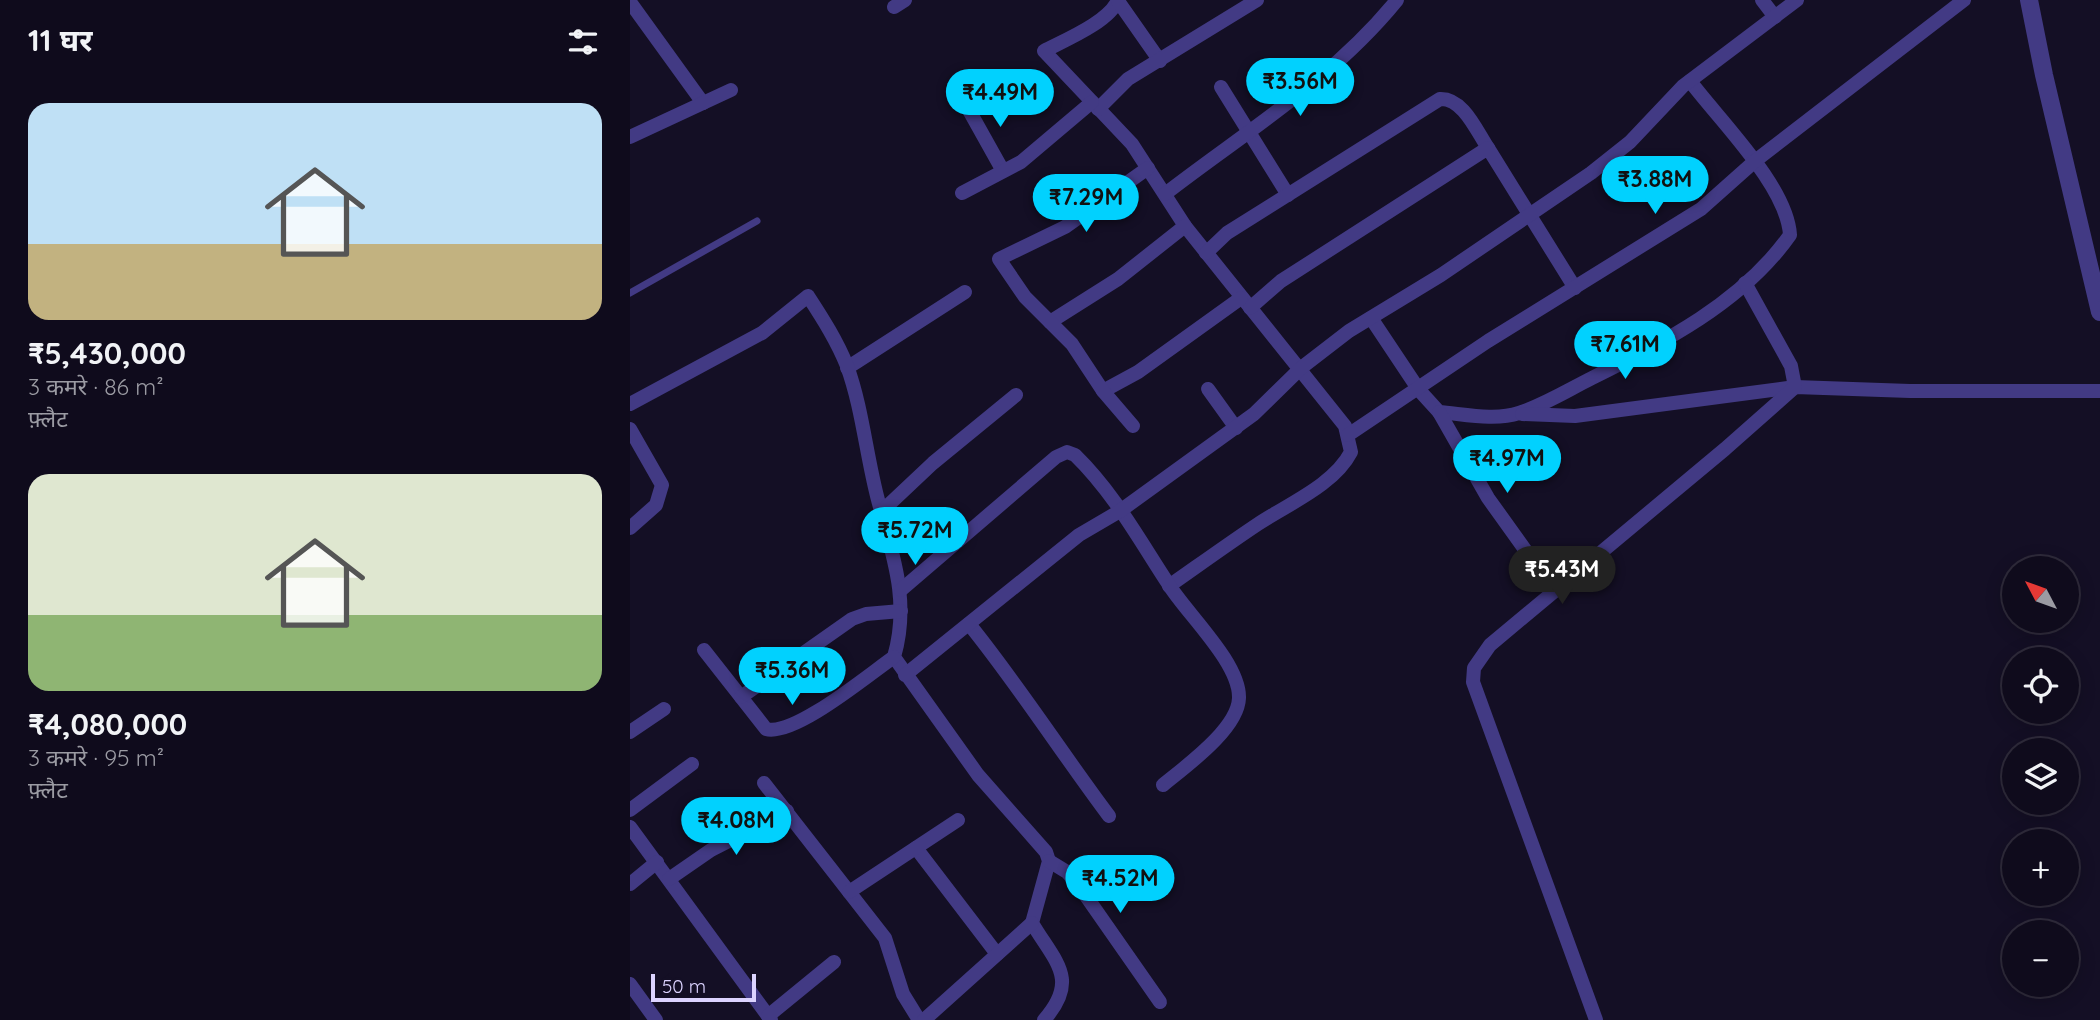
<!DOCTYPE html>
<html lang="hi">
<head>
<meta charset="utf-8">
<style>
	body { margin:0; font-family:Quicksand,"Noto Sans Devanagari",sans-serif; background:#181425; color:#f1f3f6; height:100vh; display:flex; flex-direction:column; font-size:26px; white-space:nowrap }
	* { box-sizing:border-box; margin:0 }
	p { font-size:23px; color:#9b9ba3 }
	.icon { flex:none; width:38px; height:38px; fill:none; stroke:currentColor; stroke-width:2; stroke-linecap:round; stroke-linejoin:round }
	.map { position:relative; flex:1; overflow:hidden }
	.drawer { display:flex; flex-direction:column; background:#0f0b1c; width:630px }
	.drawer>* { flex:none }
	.needle { width:46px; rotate:311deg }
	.tools { position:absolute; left:1372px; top:556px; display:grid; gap:14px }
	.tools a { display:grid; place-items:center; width:77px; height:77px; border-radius:50%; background:#0f0b1c; box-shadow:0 4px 18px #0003,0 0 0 2px #2f2b3b; font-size:35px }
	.scale { position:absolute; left:21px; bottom:18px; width:105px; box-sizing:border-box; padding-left:7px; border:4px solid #dcd3ff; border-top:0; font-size:19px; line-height:24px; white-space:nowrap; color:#dcd3ff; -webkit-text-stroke:5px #140f25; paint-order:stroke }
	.price { position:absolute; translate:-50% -60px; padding:0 16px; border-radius:24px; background:#01d1fe; color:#111; font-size:23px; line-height:46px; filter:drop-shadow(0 2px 4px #0008) }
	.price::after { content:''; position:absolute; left:50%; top:42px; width:21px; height:16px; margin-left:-10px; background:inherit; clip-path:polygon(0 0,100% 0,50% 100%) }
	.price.selected { background:#222; color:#fff }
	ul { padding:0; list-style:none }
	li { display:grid; align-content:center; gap:14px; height:371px; padding:0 28px }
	li span { display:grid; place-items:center; height:217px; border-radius:21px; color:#555 }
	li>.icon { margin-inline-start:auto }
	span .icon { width:126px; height:126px; fill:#fffc; stroke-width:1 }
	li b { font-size:30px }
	h2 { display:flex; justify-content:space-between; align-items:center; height:84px; padding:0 28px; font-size:30px }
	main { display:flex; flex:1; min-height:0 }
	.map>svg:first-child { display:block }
</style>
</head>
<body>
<main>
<section class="drawer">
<h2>11 घर<svg class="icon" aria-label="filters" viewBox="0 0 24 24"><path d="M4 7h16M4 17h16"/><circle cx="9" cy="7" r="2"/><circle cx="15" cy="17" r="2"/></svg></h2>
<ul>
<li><span style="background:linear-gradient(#bfe0f5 65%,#c2b280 0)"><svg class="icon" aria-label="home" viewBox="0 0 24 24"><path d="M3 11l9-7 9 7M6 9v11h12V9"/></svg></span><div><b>₹5,430,000</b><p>3 कमरे · 86 m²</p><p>फ़्लैट</p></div></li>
<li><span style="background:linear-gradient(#dfe7d0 65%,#8fb573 0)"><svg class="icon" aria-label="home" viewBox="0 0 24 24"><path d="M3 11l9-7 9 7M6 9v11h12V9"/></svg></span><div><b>₹4,080,000</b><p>3 कमरे · 95 m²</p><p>फ़्लैट</p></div></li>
</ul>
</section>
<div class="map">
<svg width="1470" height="1020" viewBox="0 0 1470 1020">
	<rect width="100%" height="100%" fill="#140f25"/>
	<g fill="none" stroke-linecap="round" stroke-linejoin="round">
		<polyline stroke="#423a84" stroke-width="7" points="0,293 127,221"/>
		<g stroke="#423a84" stroke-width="14">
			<path d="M488 0C479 22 435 40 414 51L502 144 555 226 715 426 721 452C704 485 658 504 628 524 598 544 569 565 539 586"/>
			<polyline points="1132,0 1145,17"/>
			<polyline points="488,1 530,61"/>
			<polyline points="0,2 73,103"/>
			<polyline points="264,7 275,0"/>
			<polyline points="591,87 658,195"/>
			<polyline points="335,103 373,171"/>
			<polyline points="468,109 498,79 627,0"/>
			<polyline points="0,137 101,90"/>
			<polyline points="332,193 391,162 462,102"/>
			<path d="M535 194C615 132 702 80 767 0"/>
			<path d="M576 253 597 233 810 99C833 98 846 130 858 148"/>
			<polyline points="620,308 651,281 858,148 945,288"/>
			<path d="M741 318 789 390 809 412C834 414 865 421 889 413 914 405 938 390 962 378 1034 342 1112 303 1160 235 1157 186 1090 121 1060 81"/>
			<polyline points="420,322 488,279 555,226"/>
			<polyline points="217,368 335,292"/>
			<polyline points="578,389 606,428"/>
			<polyline points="473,391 508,372 611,298"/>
			<path d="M0 404 132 333 178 296C193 319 207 341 217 366 232 407 236 453 247 496 261 551 281 599 264 657L348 775 416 852 419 861 402 923C425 962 450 979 414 1020"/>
			<polyline points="809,412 858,498 924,590"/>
			<polyline points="892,414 945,416 1165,387 1280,391 1470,391"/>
			<polyline points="503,426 473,391 442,344 395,297 369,259 435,227 518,168"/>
			<polyline points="0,429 32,485 26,505 0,528"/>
			<polyline points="718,435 858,341 1071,209 1125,161 1334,0"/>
			<polyline points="252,511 303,463 386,395"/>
			<path d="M271 590 426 457 437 452 445 455C484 493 510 541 539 585 557 614 610 663 609 698 608 729 556 766 533 785"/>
			<path d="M339 624C389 686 431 752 479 816"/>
			<path d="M74 650 136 729C164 737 238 675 264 657"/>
			<polyline points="275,675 449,535 490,511 624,414 671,368 719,331 811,275 961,173 1000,142 1053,86 1167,0"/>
			<polyline points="111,697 222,619 236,614 271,611"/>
			<polyline points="0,732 34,709"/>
			<polyline points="134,783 255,938 273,994 289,1020"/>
			<polyline points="0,810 62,764"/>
			<polyline points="0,827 141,1020"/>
			<polyline points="286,848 367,954"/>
			<polyline points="419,861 437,872 449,886 530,1002"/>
			<polyline points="39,879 81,850 157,811"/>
			<polyline points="0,884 27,862"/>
			<polyline points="219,892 328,820"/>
			<polyline points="0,984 26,1020"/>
			<polyline points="138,1016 204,962"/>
			<polyline points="294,1020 402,923"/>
			<polyline points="966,1020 843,682 844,668 860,645 1095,449 1165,387 1161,366 1115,283"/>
		</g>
		<polyline stroke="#423a84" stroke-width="18" points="1399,0 1414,75 1470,312"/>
	</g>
</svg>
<div class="tools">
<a><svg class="needle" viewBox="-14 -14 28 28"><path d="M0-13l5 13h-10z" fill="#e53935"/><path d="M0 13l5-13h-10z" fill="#9b9ba3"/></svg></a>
<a><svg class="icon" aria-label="locate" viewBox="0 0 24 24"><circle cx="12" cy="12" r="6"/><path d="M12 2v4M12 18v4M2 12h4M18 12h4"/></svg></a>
<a><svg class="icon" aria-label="layers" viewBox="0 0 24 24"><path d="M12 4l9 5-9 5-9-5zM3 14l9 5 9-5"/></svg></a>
<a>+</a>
<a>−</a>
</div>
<div class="scale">50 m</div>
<b class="price" style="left:670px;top:118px">₹3.56M</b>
<b class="price" style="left:370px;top:129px">₹4.49M</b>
<b class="price" style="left:1025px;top:216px">₹3.88M</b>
<b class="price" style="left:456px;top:234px">₹7.29M</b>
<b class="price" style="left:995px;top:381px">₹7.61M</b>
<b class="price" style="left:877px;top:495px">₹4.97M</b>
<b class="price" style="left:285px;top:567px">₹5.72M</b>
<b class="price selected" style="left:932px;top:606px">₹5.43M</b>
<b class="price" style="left:162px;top:707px">₹5.36M</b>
<b class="price" style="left:106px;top:857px">₹4.08M</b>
<b class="price" style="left:490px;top:915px">₹4.52M</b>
</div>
</main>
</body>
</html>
